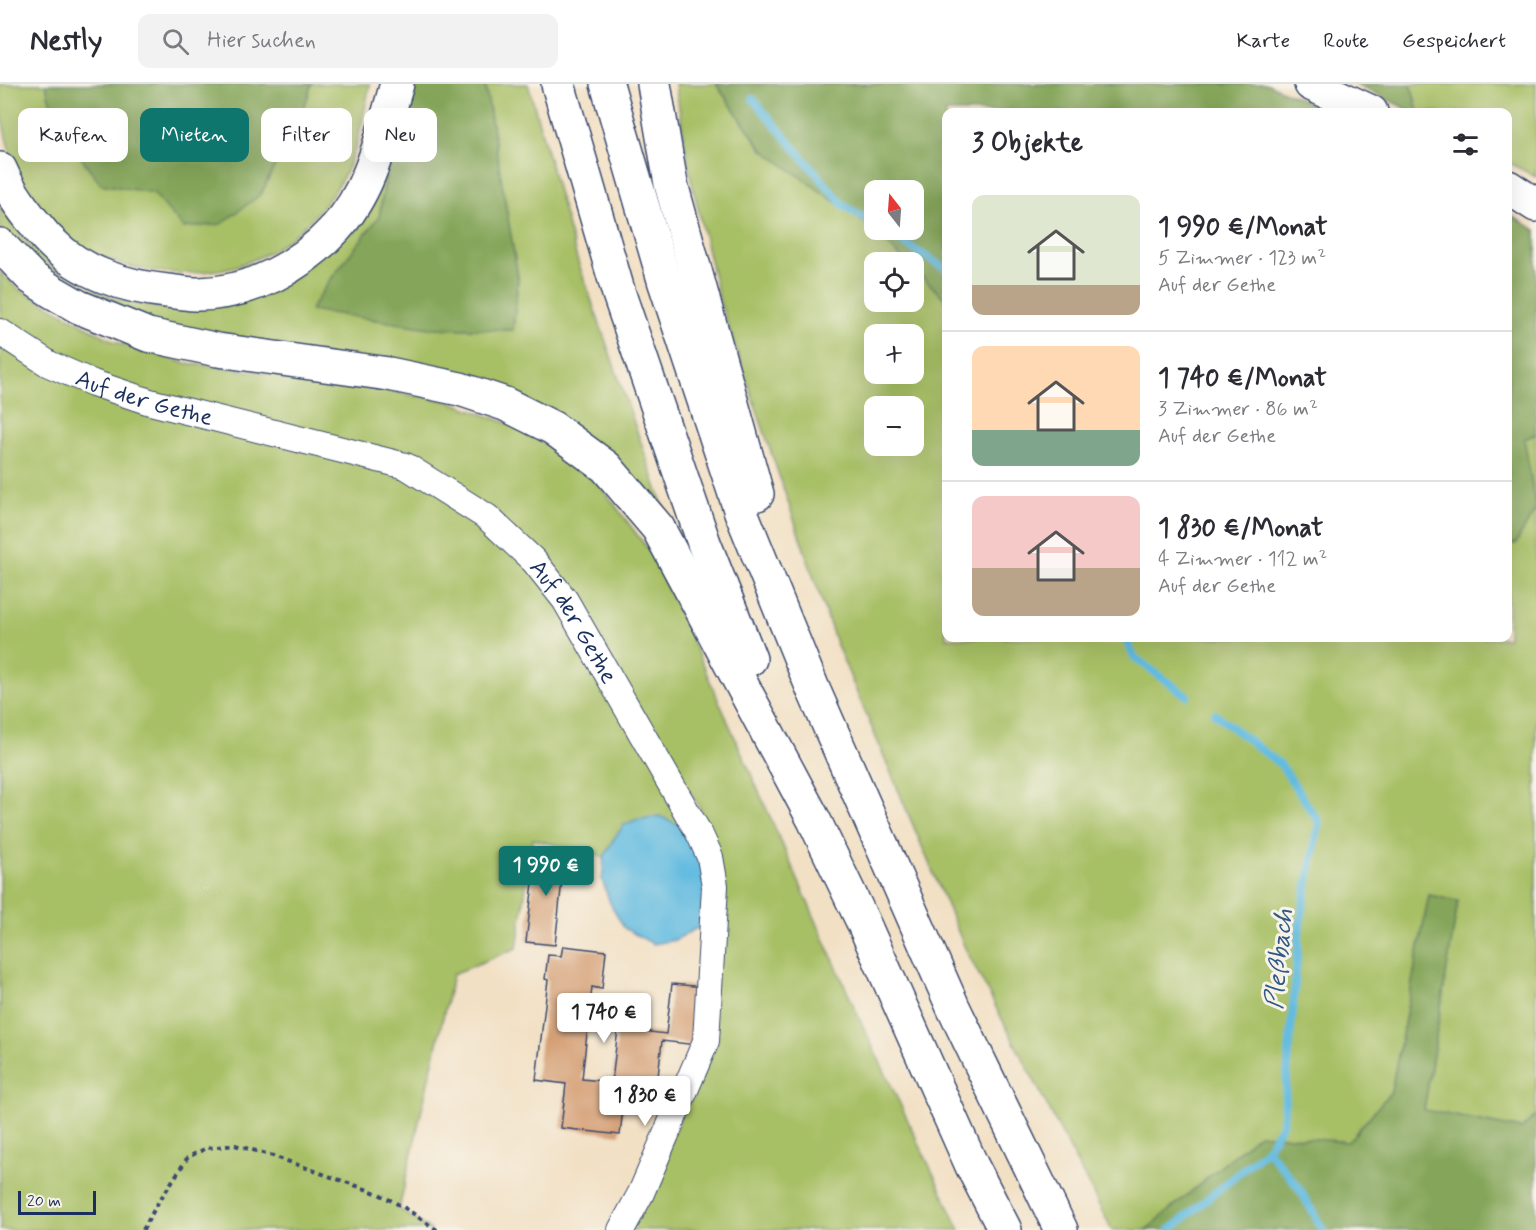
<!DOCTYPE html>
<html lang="de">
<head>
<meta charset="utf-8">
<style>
	body { margin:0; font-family:Mynerve,sans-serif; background:#f2f2f3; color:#2b2b33; height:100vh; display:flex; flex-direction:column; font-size:22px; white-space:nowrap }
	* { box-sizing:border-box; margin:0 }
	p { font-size:20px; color:#7c7c81 }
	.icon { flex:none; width:33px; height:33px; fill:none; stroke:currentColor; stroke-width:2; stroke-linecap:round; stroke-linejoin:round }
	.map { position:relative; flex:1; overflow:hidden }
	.sheet { position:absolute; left:942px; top:24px; width:570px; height:534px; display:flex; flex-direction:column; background:#fff; border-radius:12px; box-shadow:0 6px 24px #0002 }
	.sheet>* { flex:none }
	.hud { position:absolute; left:18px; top:24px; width:570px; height:54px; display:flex; gap:12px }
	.needle { width:39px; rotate:343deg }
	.tools { position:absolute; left:864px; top:96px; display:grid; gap:12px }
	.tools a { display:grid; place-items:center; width:60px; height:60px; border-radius:12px; background:#fff; box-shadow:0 6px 24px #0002; font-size:30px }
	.scale { position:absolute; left:18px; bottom:15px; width:78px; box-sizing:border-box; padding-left:6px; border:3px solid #1b2f5e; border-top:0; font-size:16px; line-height:21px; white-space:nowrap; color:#1b2f5e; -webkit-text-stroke:4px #f7f3e8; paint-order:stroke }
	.price { position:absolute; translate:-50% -51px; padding:0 14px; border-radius:6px; background:#fff; color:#222; font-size:20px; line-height:39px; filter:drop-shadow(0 2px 3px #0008) }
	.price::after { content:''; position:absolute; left:50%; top:36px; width:18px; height:14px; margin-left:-9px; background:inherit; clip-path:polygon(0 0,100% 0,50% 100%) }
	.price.active { background:#0f766e; color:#fff }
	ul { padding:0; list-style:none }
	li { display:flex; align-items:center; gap:18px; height:150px; padding:0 30px }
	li+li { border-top:2px solid #e1e1e2 }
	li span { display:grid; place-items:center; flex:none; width:168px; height:120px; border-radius:12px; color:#555 }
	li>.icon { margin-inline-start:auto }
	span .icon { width:72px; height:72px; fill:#fffc; stroke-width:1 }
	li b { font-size:26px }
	h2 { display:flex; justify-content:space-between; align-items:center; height:72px; padding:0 30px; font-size:26px }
	.pill { padding:0 21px; border-radius:12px; background:#fff; box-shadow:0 6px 24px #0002; font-size:21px; line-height:54px }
	.pill.active { background:#0f766e; color:#fff }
	header { display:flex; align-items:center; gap:36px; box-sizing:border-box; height:84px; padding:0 30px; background:#fff; border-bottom:2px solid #e1e1e2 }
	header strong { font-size:28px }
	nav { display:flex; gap:33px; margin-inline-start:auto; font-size:21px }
	.search { width:420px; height:54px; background:#f2f2f3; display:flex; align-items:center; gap:15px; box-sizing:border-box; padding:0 21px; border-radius:12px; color:#7c7c81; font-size:22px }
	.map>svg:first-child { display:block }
</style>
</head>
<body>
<header>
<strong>Nestly</strong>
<div class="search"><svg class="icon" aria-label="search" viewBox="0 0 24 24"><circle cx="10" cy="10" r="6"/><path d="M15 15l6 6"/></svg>Hier suchen</div>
<nav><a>Karte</a><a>Route</a><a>Gespeichert</a></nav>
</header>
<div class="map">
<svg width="1536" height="1146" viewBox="0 0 1536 1146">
	<rect width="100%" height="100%" fill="#f7f3e8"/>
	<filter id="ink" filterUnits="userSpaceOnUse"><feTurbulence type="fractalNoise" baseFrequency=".0167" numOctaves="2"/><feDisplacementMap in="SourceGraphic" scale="12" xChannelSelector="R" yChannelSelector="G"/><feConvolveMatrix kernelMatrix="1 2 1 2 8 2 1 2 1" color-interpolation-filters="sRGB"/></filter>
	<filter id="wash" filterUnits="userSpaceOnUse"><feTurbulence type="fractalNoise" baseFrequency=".008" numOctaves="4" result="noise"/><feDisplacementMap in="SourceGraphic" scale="24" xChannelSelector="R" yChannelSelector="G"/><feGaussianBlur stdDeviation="1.35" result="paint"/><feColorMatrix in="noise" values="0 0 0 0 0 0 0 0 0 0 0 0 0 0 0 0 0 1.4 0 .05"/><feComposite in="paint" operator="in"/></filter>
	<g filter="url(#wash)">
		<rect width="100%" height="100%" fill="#f2e0c4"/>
		<g fill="#a7bf65" stroke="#617762" stroke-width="1.5" fill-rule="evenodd">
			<path d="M0 0H46C52 38 78 70 101 100L153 108 261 110 308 13 311 0H370C362 39 355 83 329 115 310 139 287 160 260 173 195 204 96 190 49 134 44 128 40 121 36 115 29 106 20 95 16 85 5 57 0 29 0 0Z"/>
			<polygon points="485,0 528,0 577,175 670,442 574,343 147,240 58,200 0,145 0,120 10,137 29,160 56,185 87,203 119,216 158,223 195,225 295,191 394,39 379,133 331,195 311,226 430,244 513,246 518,193"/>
			<path d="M675 0H716L762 65 870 143 906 178H874V218H914V185L944 214 946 219V554H1508V461L1516 459 1536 424V1031L1522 1045 1424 1026 1458 817 1429 811 1391 1008 1348 1058 1259 1050 1146 1146H1112L965 864 836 559 719 215 691 95ZM874 250H914V290H874ZM874 322H914V362H874Z"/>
			<polygon points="1411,0 1536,0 1536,93 1508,78 1508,28 1418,28"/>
			<polygon points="0,188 17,204 113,257 185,279 310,294 448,317 528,347 600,401 650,468 686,543 860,936 960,1146 629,1146 680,1034 721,790 699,722 655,655 686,744 615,753 604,773 533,755 517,864 453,890 399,1125 431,1146 0,1146 0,257 67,278 0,236"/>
			<polygon points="1536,350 1536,423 1524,355"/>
		</g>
		<g fill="#85a65a" stroke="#506a5c" stroke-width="1.5" fill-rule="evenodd">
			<path d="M46 0H311L308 13 261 110 221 140 184 144 153 109 101 100C78 70 52 38 46 0Z"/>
			<polygon points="402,0 485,0 518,193 513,246 430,244 310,226 331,195 379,133"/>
			<path d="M716 0H1268L1330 28H946V219L944 214 914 185V178H906L870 143 762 65ZM914 106V146H874V106Z"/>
			<polygon points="1356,0 1411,0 1418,28 1413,28"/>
			<polygon points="1508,130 1536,146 1536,350 1524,355 1536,424 1516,459 1508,461"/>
			<polygon points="1429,811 1458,817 1424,1026 1521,1045 1536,1031 1536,1146 1146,1146 1259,1050 1348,1058 1391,1008"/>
		</g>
		<polygon fill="#62bbe0" stroke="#3e759f" stroke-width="1.5" points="659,732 686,744 709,798 707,842 697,844 675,856 653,860 624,844 610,819 602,796 604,773 615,753 624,741 635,736"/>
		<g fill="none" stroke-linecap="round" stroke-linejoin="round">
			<g stroke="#62bbe0" stroke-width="8">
				<polyline points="753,15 843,121 874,140"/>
				<polyline points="883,146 946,185"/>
				<polyline points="1125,554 1134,573 1187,612"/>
				<polyline points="1267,1065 1299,1104 1323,1146"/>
				<polyline points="1170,1146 1267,1065 1283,1039 1300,840 1319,738 1281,681 1215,630"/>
			</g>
		</g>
		<g id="blocks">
			<g fill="#d49d72">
				<polygon points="537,765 565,768 555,861 526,858"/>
				<polygon points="563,862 606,867 602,905 592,903 582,995 612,998 618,944 666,950 672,900 704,903 697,961 662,957 654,1028 623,1024 620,1051 561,1044 566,1000 536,996 548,896 545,895 548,871 561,872"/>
			</g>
		</g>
	</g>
	<g filter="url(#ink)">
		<use href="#blocks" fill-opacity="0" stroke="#3b4a6d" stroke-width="1.5"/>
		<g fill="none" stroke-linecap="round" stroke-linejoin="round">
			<g stroke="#3b4a6d" stroke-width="28">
				<g id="minor">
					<path id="s1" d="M0 248 49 280 93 299 150 318 406 382 487 433 534 477 565 516 700 751 710 773 715 802 706 957 641 1109 621 1146"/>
				</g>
			</g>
			<g stroke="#3b4a6d" stroke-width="36">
				<g id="major">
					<polyline points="1311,0 1371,28"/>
					<polyline points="1508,103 1536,121"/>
				</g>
			</g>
			<g stroke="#3b4a6d" stroke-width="36">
				<g id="highway">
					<polyline points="558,0 619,210 704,459 750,575"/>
					<polyline points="607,0 664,196 741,428 813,605 953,923 1061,1146"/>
					<polyline points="654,0 671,100 757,410"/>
					<path d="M0 85C8 104 18 119 31 135 38 143 44 152 52 159 81 189 127 203 167 207 178 208 189 210 199 210 251 209 300 183 335 145 372 106 382 50 397 0"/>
					<polyline points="0,161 32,194 53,208 79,223 148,251 218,266 389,290 460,305 505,320 553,344 606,383 658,444 814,736 863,838 972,1082 1005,1146"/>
				</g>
			</g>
			<polyline stroke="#3b4a6d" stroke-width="4" stroke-dasharray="4.5 4.5" stroke-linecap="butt" points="143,1146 156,1122 188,1073 207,1064 235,1061 273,1072 379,1110 405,1124 437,1146"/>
			<use href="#minor" stroke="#fff" stroke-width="26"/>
			<use href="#major" stroke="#fff" stroke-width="33"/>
			<use href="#highway" stroke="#fff" stroke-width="33"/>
		</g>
	</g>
	<g text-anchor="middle" stroke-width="6" stroke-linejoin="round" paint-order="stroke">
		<g font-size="24" fill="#1b2f5e" stroke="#f7f3e8">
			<text dy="8" stroke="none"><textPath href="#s1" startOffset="160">Auf der Gethe</textPath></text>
			<text dy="8" stroke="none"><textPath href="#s1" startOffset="663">Auf der Gethe</textPath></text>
		</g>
		<g font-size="26" font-style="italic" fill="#305985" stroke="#f7f3e8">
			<text transform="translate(1278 875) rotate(-84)" y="9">Pleßbach</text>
		</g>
	</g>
</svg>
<div class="tools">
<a><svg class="needle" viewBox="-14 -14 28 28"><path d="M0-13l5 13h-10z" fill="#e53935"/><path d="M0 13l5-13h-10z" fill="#7c7c81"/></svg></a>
<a><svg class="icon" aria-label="locate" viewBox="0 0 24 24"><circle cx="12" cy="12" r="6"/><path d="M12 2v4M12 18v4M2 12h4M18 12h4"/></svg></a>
<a>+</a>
<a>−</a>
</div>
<div class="scale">20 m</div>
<b class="price active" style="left:546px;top:813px">1 990 €</b>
<b class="price" style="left:604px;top:960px">1 740 €</b>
<b class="price" style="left:645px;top:1043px">1 830 €</b>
<div class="hud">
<a class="pill">Kaufen</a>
<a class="pill active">Mieten</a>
<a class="pill">Filter</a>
<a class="pill">Neu</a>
</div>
<section class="sheet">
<h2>3 Objekte<svg class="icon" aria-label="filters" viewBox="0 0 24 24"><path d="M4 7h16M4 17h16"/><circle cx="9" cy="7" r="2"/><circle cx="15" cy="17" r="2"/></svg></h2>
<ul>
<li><span style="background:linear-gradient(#dfe7d0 75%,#b9a48a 0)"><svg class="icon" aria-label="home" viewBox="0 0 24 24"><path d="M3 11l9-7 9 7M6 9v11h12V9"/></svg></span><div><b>1 990 €/Monat</b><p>5 Zimmer · 123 m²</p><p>Auf der Gethe</p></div></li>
<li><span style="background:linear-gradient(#ffd9b3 70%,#7fa58c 0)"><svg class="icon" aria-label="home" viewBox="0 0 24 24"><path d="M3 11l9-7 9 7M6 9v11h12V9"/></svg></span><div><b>1 740 €/Monat</b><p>3 Zimmer · 86 m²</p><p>Auf der Gethe</p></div></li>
<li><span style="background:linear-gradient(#f6c9c9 60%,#b9a48a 0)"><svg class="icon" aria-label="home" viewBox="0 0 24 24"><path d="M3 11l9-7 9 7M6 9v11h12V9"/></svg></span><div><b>1 830 €/Monat</b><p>4 Zimmer · 112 m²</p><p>Auf der Gethe</p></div></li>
</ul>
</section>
</div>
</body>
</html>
